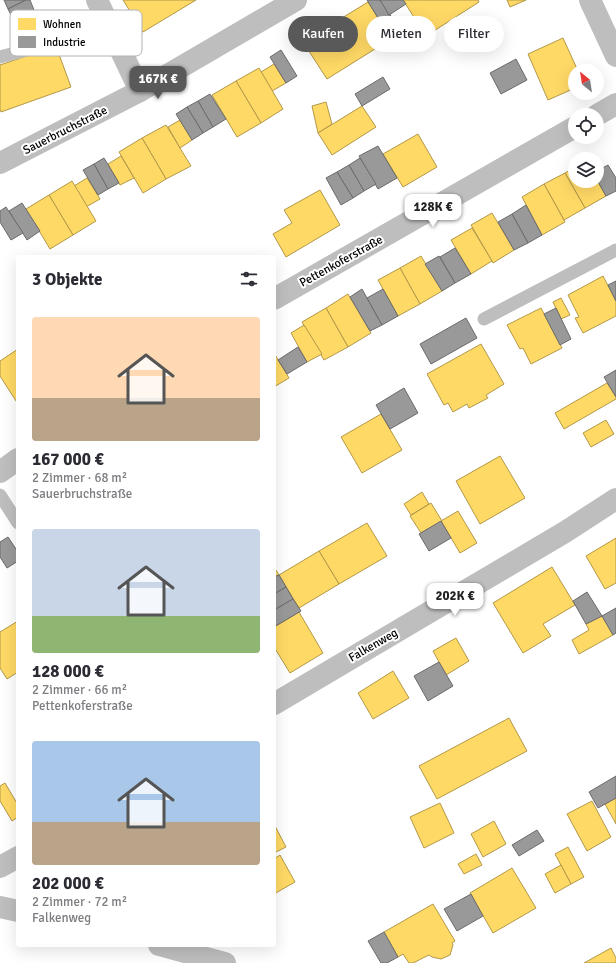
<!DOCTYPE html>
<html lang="de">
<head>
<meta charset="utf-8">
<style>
	body { margin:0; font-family:Signika,sans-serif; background:#f7f7f7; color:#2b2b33; height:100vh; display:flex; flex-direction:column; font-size:15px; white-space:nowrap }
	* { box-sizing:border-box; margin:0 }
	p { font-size:13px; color:#7c7c81 }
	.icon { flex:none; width:22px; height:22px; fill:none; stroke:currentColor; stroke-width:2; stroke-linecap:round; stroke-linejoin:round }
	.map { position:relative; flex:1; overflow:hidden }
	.panel { position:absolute; left:16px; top:255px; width:260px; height:692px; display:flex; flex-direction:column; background:#fff; border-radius:4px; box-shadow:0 4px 16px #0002 }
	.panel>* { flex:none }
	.banner { position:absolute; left:288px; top:16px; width:268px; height:36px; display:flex; gap:8px }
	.needle { width:26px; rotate:330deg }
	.buttons { position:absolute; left:568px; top:64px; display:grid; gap:8px }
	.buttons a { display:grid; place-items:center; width:36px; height:36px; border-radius:50%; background:#fff; box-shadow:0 4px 16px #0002; font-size:20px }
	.price { position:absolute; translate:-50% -34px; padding:0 9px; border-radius:8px; background:#fff; color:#222; font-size:13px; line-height:26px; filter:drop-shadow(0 1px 2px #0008) }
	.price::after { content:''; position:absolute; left:50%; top:24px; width:12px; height:9px; margin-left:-6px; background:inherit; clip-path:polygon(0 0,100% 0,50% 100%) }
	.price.active { background:#595959; color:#fff }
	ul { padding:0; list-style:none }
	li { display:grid; align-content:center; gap:8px; height:212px; padding:0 16px }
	li span { display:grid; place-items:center; height:124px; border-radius:4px; color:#555 }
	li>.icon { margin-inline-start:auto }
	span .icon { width:72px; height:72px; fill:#fffc; stroke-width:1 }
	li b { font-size:17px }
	h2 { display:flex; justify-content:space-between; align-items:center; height:48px; padding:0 16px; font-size:17px }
	.tag { padding:0 14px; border-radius:18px; background:#fff; box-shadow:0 4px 16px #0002; font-size:14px; line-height:36px }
	.tag.active { background:#595959; color:#fff }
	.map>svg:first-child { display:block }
</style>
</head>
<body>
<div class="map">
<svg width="616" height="963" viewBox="0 0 616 963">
	<rect width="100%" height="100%" fill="#fff"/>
	<g fill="#ffd966" stroke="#b29847">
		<polygon points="123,0 196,0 143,32"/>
		<polygon points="403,0 478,0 479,2 426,36"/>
		<polygon points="507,0 526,0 510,7"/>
		<polygon points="368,2 391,39 327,79 303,42"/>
		<polygon points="563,38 578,71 575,71 575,88 548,100 528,54"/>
		<polygon points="56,46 71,87 1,112 0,109 0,65"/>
		<polygon points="274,64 286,83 272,91 261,72"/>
		<polygon points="259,68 283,109 261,123 236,81"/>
		<polygon points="236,81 261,123 237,137 212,95"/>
		<polygon points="326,102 332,124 318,133 312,106"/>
		<polygon points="362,106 376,127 332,155 318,133"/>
		<polygon points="180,120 192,140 180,148 168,127"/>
		<polygon points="166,125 191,166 166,179 142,138"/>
		<polygon points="418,134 437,167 403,187 383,154"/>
		<polygon points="142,138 166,179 143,193 119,152"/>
		<polygon points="121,156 134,178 120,185 108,164"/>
		<polygon points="575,167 575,181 597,181 597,180 606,196 585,208 565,173"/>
		<polygon points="565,173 585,208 564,220 544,184"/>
		<polygon points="87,178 100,199 86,207 74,186"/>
		<polygon points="72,181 96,221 73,235 49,195"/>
		<polygon points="544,184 565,222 542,235 522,197"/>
		<polygon points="320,190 340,225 286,257 273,234 292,223 284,210"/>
		<polygon points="49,195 73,235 50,249 26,209"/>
		<polygon points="492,213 514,250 493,263 471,225"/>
		<polygon points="472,228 492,261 471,274 451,240"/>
		<polygon points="421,256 442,291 420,304 400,268"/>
		<polygon points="400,268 420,304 398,316 378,280"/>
		<polygon points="603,276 616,301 616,316 583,333 575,318 579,317 568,295"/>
		<polygon points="348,294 371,333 348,347 326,308"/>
		<polygon points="561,298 570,315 561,319 553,302"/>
		<polygon points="326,308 348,347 324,360 302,322"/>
		<polygon points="541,308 562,348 531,364 523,348 520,349 507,325"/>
		<polygon points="304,325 322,354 307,362 291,333"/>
		<polygon points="481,344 504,384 486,395 488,398 469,408 467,404 453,412 448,403 444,405 427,374"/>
		<polygon points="18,349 18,404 0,376 0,361"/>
		<polygon points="274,353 289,378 274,387"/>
		<polygon points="607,383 616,397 616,399 564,429 555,413"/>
		<polygon points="381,414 402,450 362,473 341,437"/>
		<polygon points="606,420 614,434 591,447 583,433"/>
		<polygon points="500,456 525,498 480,524 456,481"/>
		<polygon points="422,492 429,504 411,515 404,504"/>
		<polygon points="431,503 442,521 421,533 410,516"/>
		<polygon points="458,511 477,543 460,553 441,521"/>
		<polygon points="367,523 387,556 339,584 319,551"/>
		<polygon points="616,538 616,583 605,589 586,556"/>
		<polygon points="319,551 339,584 299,608 279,575"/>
		<polygon points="274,567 279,575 274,577"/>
		<polygon points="552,567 575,605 543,624 551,636 523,653 493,603"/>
		<polygon points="299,612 323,653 290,673 274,647 274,627"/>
		<polygon points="602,616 613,635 579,654 572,640 589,630 586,624"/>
		<polygon points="18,621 18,672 7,679 0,668 0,632"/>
		<polygon points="456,638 469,661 446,675 433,651"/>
		<polygon points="393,671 409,698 373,719 358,693"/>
		<polygon points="509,718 527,751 437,799 419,766"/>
		<polygon points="5,783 18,805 18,817 12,821 0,801 0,786"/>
		<polygon points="616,798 616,824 605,804"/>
		<polygon points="592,801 611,837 587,851 567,814"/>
		<polygon points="440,803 454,833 424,848 410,817"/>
		<polygon points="494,821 506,844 483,857 471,834"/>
		<polygon points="274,824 286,847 274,853"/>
		<polygon points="568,847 584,877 571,884 555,854"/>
		<polygon points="476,854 482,865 464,874 458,864"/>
		<polygon points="280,855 295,882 274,894 274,859"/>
		<polygon points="561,865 571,884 555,893 545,874"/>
		<polygon points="512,868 536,908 493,933 470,893"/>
		<polygon points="433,904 455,941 452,943 453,945 450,955 441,959 432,957 429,955 413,963 409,963 403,954 398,957 384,932"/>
		<polygon points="611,948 616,958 616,963 584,963"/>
	</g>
	<g fill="#999" stroke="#6b6b6b">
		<polygon points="4,0 26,0 8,9"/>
		<polygon points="26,0 30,0 34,10 13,19 8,9"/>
		<polygon points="367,0 380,0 393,19 383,26"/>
		<polygon points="380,0 403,0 406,4 389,15"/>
		<polygon points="281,50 297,76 286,83 270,57"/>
		<polygon points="516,59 527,80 501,94 490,73"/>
		<polygon points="383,77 390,89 362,106 355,94"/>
		<polygon points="210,94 226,119 213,127 198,101"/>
		<polygon points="198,101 213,127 203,133 187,107"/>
		<polygon points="187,107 203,133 192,140 176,114"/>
		<polygon points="378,146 397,178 378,189 359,156"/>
		<polygon points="104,158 119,183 108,189 94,164"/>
		<polygon points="360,158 376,184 364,191 349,165"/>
		<polygon points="94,164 108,189 98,195 83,170"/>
		<polygon points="349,165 364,191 353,198 337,172"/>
		<polygon points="608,165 616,178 616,191 606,196 597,180 597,171"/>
		<polygon points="337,172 353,198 341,205 326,178"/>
		<polygon points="22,203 40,231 27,240 9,211"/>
		<polygon points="526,205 542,235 528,243 512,214"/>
		<polygon points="6,207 23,233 11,240 0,222 0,211"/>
		<polygon points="512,214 528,243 514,250 498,222"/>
		<polygon points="455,248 471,274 455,283 440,257"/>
		<polygon points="439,256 455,283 442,291 425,264"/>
		<polygon points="616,281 616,301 608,285"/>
		<polygon points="362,289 382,325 370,331 350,297"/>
		<polygon points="383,289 398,316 382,325 367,298"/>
		<polygon points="556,308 571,339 560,345 544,314"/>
		<polygon points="466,318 477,338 431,364 420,344"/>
		<polygon points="298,347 307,362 287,374 278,360"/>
		<polygon points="616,370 616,397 604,377"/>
		<polygon points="404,388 418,413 390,429 376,405"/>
		<polygon points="441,521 451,538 429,551 419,534"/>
		<polygon points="8,537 18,552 18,561 7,568 0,557 0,542"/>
		<polygon points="279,575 286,587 274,594 274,577"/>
		<polygon points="286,587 293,599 274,610 274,594"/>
		<polygon points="587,592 602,616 586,624 573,601"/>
		<polygon points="293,599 301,611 274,627 274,610"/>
		<polygon points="616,608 616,633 613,635 602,616"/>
		<polygon points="439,662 453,686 428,701 414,676"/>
		<polygon points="616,776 616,798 598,808 589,792"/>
		<polygon points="537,830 544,841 519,856 512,845"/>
		<polygon points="471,894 483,916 457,931 444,909"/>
		<polygon points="384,932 398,957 387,963 381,963 368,941"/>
	</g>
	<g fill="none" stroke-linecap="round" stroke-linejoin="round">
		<g stroke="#bebebe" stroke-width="13">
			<polyline points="0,57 110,28"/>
			<polyline points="484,319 616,250"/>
			<polyline points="0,495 18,523"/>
		</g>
		<g stroke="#bebebe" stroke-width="22">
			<polyline points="97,0 140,91"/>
			<polyline points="590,0 616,56"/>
			<polyline points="597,115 616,104"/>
			<polyline points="0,163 140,91 296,0"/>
			<polyline points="274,299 575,127"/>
			<polyline points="0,472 18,459"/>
			<polyline points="274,704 565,532 616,499"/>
			<polyline points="0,867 18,857"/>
			<polyline points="0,907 18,911"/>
			<polyline points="159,945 225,963"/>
		</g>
	</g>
	<g text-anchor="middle" stroke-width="4" stroke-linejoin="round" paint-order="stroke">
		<g font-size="12" fill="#000" stroke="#fff">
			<text transform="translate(65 130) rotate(-27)" y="4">Sauerbruchstraße</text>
			<text transform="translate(341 261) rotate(-29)" y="4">Pettenkoferstraße</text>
			<text transform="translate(373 645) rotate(-30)" y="4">Falkenweg</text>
		</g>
	</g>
	<rect x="10" y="10" width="132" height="46" rx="6" fill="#fff" stroke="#b2b2b2" stroke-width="1"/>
	<rect x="18" y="18" width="18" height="12" fill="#ffd966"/>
	<rect x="18" y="36" width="18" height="12" fill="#999"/>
	<g font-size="11" fill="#000">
		<text x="43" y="28">Wohnen</text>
		<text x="43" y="46">Industrie</text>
	</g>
</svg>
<div class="buttons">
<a><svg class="needle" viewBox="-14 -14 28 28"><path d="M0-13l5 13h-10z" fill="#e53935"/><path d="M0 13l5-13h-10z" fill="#7c7c81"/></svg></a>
<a><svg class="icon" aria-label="locate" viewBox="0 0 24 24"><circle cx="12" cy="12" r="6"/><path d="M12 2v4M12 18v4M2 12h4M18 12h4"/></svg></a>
<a><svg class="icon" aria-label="layers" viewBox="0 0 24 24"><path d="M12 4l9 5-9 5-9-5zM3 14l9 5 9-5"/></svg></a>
</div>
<b class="price active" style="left:158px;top:100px">167K €</b>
<b class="price" style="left:433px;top:228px">128K €</b>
<b class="price" style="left:455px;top:617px">202K €</b>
<div class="banner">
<a class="tag active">Kaufen</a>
<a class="tag">Mieten</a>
<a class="tag">Filter</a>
</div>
<section class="panel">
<h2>3 Objekte<svg class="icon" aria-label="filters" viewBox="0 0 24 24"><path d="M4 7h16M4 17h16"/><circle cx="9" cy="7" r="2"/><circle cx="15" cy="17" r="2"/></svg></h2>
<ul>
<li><span style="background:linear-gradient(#ffd9b3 65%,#b9a48a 0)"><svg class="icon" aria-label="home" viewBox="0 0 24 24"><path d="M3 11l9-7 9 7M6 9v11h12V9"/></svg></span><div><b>167 000 €</b><p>2 Zimmer · 68 m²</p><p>Sauerbruchstraße</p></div></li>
<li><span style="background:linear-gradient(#c9d6e8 70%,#8fb573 0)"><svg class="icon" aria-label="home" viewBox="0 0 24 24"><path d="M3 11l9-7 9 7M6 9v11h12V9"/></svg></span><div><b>128 000 €</b><p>2 Zimmer · 66 m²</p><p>Pettenkoferstraße</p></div></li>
<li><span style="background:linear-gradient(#a9c7e8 65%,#b9a48a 0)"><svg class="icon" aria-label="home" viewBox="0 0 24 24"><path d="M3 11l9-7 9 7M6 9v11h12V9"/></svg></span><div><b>202 000 €</b><p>2 Zimmer · 72 m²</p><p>Falkenweg</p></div></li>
</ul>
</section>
</div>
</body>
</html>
